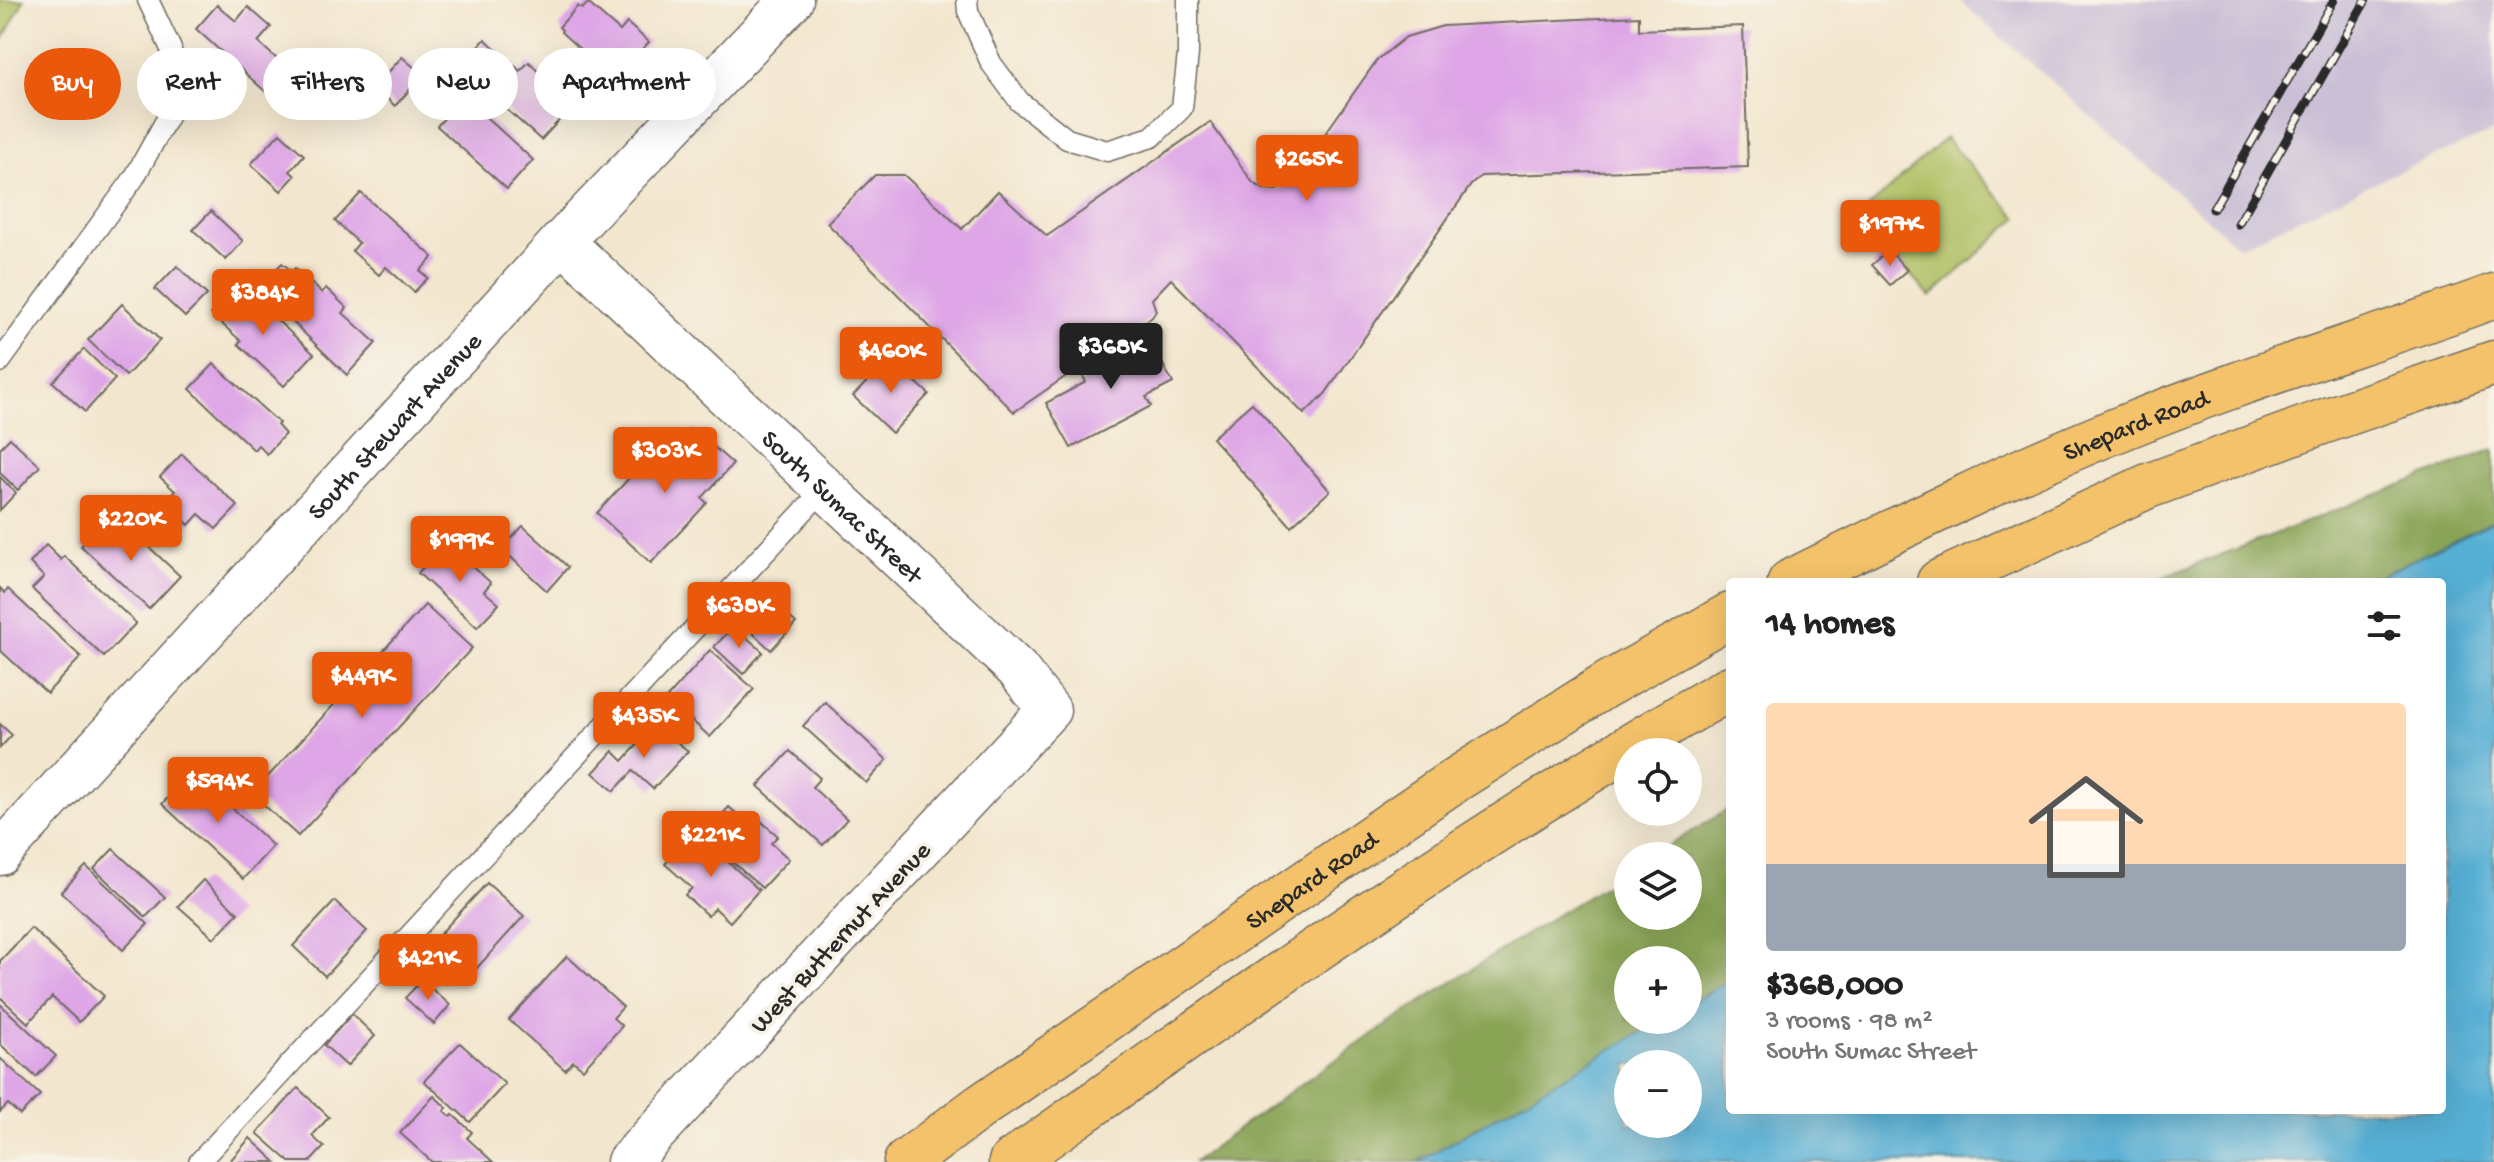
<!DOCTYPE html>
<html lang="en">
<head>
<meta charset="utf-8">
<style>
	body { margin:0; font-family:"Gochi Hand",sans-serif; background:#f6f6f6; color:#222; height:100vh; display:flex; flex-direction:column; font-size:30px; white-space:nowrap }
	* { box-sizing:border-box; margin:0 }
	p { font-size:26px; color:#767676 }
	.icon { flex:none; width:44px; height:44px; fill:none; stroke:currentColor; stroke-width:2; stroke-linecap:round; stroke-linejoin:round }
	.map { position:relative; flex:1; overflow:hidden }
	.panel { position:absolute; left:1726px; top:578px; width:720px; height:536px; display:flex; flex-direction:column; background:#fff; border-radius:8px; box-shadow:0 8px 32px #0002 }
	.panel>* { flex:none }
	.guide { position:absolute; left:24px; top:48px; width:760px; height:72px; display:flex; gap:16px }
	.controls { position:absolute; left:1614px; top:738px; display:grid; gap:16px }
	.controls a { display:grid; place-items:center; width:88px; height:88px; border-radius:50%; background:#fff; box-shadow:0 8px 32px #0002; font-size:40px }
	.price { position:absolute; translate:-50% -68px; padding:0 18px; border-radius:8px; background:#ea580c; color:#fff; font-size:26px; line-height:52px; filter:drop-shadow(0 2px 4px #0008) }
	.price::after { content:''; position:absolute; left:50%; top:48px; width:24px; height:18px; margin-left:-12px; background:inherit; clip-path:polygon(0 0,100% 0,50% 100%) }
	.price.selected { background:#222; color:#fff }
	ul { padding:0; list-style:none }
	li { display:grid; align-content:center; gap:16px; height:424px; padding:0 40px }
	li+li { border-top:2px solid #e0e0e0 }
	li span { display:grid; place-items:center; height:248px; border-radius:8px; color:#555 }
	li>.icon { margin-inline-start:auto }
	span .icon { width:144px; height:144px; fill:#fffc; stroke-width:1 }
	li b { font-size:34px }
	h2 { display:flex; justify-content:space-between; align-items:center; height:96px; padding:0 40px; font-size:34px }
	.pill { padding:0 28px; border-radius:36px; background:#fff; box-shadow:0 8px 32px #0002; font-size:28px; line-height:72px }
	.pill.selected { background:#ea580c; color:#fff }
	.map>svg:first-child { display:block }
</style>
</head>
<body>
<div class="map">
<svg width="2494" height="1162" viewBox="0 0 2494 1162">
	<rect width="100%" height="100%" fill="#f7f3e8"/>
	<filter id="ink" filterUnits="userSpaceOnUse"><feTurbulence type="fractalNoise" baseFrequency=".0125" numOctaves="2"/><feDisplacementMap in="SourceGraphic" scale="16" xChannelSelector="R" yChannelSelector="G"/><feConvolveMatrix kernelMatrix="1 2 1 2 8 2 1 2 1" color-interpolation-filters="sRGB"/></filter>
	<filter id="wash" filterUnits="userSpaceOnUse"><feTurbulence type="fractalNoise" baseFrequency=".006" numOctaves="4" result="noise"/><feDisplacementMap in="SourceGraphic" scale="32" xChannelSelector="R" yChannelSelector="G"/><feGaussianBlur stdDeviation="1.8" result="paint"/><feColorMatrix in="noise" values="0 0 0 0 0 0 0 0 0 0 0 0 0 0 0 0 0 1.4 0 .05"/><feComposite in="paint" operator="in"/></filter>
	<g filter="url(#wash)">
		<rect width="100%" height="100%" fill="#f3e6ce"/>
		<polygon fill="#cabfd6" points="1959,0 2494,0 2494,131 2386,177 2239,247"/>
		<g fill="#adbd5f" stroke="#6c7445" stroke-width="2">
			<polygon points="0,0 24,0 0,45"/>
			<polygon points="1945,138 2018,218 1930,297 1859,216"/>
		</g>
		<g fill="#8aa456" stroke="#5a6840" stroke-width="2">
			<polygon points="2494,449 2494,521 2367,582 2151,582"/>
			<path d="M1730 808V980L1688 1005V960H1628V1020H1662L1418 1162H1194C1333 1057 1479 962 1628 871V916H1688V856H1652Z"/>
		</g>
		<path fill="#56afd4" stroke="#406d80" stroke-width="2" fill-rule="evenodd" d="M2494 521V1162H1418L1662 1020H1688V1005L1730 980V1110H2442V582H2367ZM1628 1064H1688V1124H1628Z"/>
		<g id="blocks">
			<g fill="#dea5e7">
				<polygon points="588,3 620,31 627,23 649,42 614,80 561,32 562,30 559,27 578,6 582,9"/>
				<polygon points="217,5 236,21 248,7 271,27 258,42 287,68 266,92 196,29"/>
				<polygon points="1639,16 1639,30 1743,26 1748,167 1481,176 1471,185 1325,394 1304,414 1171,279 1152,299 1156,311 1152,317 1014,412 827,223 875,175 904,175 962,229 998,191 1047,236 1210,122 1253,183 1264,189 1277,190 1289,185 1377,60 1406,37 1443,26"/>
				<polygon points="485,39 520,71 529,62 574,104 541,140 495,99 499,95 487,84 481,90 470,81 480,70 468,59"/>
				<polygon points="402,57 423,75 395,106 375,87"/>
				<polygon points="464,97 533,160 507,189 437,126"/>
				<polygon points="280,133 304,155 290,171 295,176 281,191 251,164"/>
				<polygon points="361,193 433,257 420,271 428,278 414,292 386,267 379,275 352,251 359,243 335,221"/>
				<polygon points="211,211 243,241 226,260 193,230"/>
				<polygon points="1889,250 1907,270 1890,285 1872,265"/>
				<polygon points="282,263 292,271 295,268 322,293 326,288 347,308 343,313 376,343 347,375 258,288"/>
				<polygon points="177,266 207,295 185,317 155,289"/>
				<polygon points="236,288 265,315 268,312 314,354 284,386 238,344 241,341 211,314"/>
				<polygon points="122,304 160,340 126,376 88,340"/>
				<polygon points="1146,333 1173,383 1146,397 1151,406 1071,448 1046,403 1086,382 1079,369"/>
				<polygon points="84,349 115,379 85,412 53,382"/>
				<polygon points="890,358 929,394 892,433 853,396"/>
				<polygon points="214,364 279,423 277,425 285,434 267,454 258,445 254,450 190,389"/>
				<polygon points="1252,403 1330,491 1291,526 1212,438"/>
				<polygon points="694,429 733,464 702,498 707,503 651,563 597,513 652,453 663,463"/>
				<polygon points="10,438 40,466 18,490 0,473 0,448"/>
				<polygon points="182,454 238,506 216,529 199,514 189,525 165,502 175,491 160,477"/>
				<polygon points="0,477 16,493 0,510"/>
				<polygon points="106,520 125,538 132,531 180,576 149,609 81,546"/>
				<polygon points="523,526 568,567 547,591 502,549"/>
				<polygon points="446,542 491,583 484,591 499,604 477,627 418,573"/>
				<polygon points="46,545 61,560 64,556 136,623 104,657 32,589 44,577 30,563"/>
				<polygon points="0,588 5,593 8,589 81,657 47,693 0,650"/>
				<polygon points="767,596 796,623 771,650 742,623"/>
				<polygon points="425,605 472,648 298,836 252,794"/>
				<polygon points="734,626 763,652 743,674 714,647"/>
				<polygon points="710,650 754,689 710,737 667,698"/>
				<polygon points="825,702 887,760 866,783 803,726"/>
				<polygon points="0,724 12,735 0,748"/>
				<polygon points="656,724 688,751 653,789 633,771 614,791 593,773 613,751 623,761"/>
				<polygon points="790,751 820,778 812,787 847,819 823,845 758,786"/>
				<polygon points="193,771 273,846 243,879 162,804"/>
				<polygon points="729,807 748,824 755,816 778,836 771,843 789,859 762,888 722,853 729,845 710,828"/>
				<polygon points="695,832 759,890 730,922 715,908 708,916 685,895 692,888 665,864"/>
				<polygon points="113,849 165,897 146,917 94,869"/>
				<polygon points="86,866 148,924 123,950 61,892"/>
				<polygon points="203,880 238,913 214,938 178,906"/>
				<polygon points="487,883 524,916 466,980 429,946"/>
				<polygon points="335,901 367,931 325,976 293,946"/>
				<polygon points="31,928 104,996 79,1022 52,997 28,1023 0,997 0,961"/>
				<polygon points="567,956 623,1007 613,1018 622,1026 583,1069 573,1061 565,1070 509,1020"/>
				<polygon points="422,980 450,1005 434,1024 405,998"/>
				<polygon points="0,1004 56,1056 36,1077 0,1044"/>
				<polygon points="352,1014 375,1036 347,1066 324,1045"/>
				<polygon points="460,1043 505,1084 470,1122 424,1081"/>
				<polygon points="0,1058 40,1095 20,1115 8,1104 0,1112"/>
				<polygon points="298,1088 329,1117 312,1136 324,1147 310,1162 290,1162 257,1133"/>
				<polygon points="434,1096 447,1108 444,1111 451,1117 453,1115 472,1132 467,1138 493,1162 432,1162 400,1133"/>
				<polygon points="250,1138 276,1162 229,1162"/>
			</g>
		</g>
	</g>
	<g filter="url(#ink)">
		<use href="#blocks" fill-opacity="0" stroke="#716c64" stroke-width="2"/>
		<g fill="none" stroke-linecap="round" stroke-linejoin="round">
			<g stroke="#716c64" stroke-width="23">
				<g id="lane">
					<polyline points="967,0 968,11 991,63 1020,102 1067,139 1107,151 1152,137 1182,108 1188,54 1188,0"/>
					<polyline points="0,362 134,178 175,104 171,49 148,0"/>
					<polyline points="199,1162 825,488"/>
				</g>
			</g>
			<g stroke="#716c64" stroke-width="45">
				<g id="street">
					<path id="s1" d="M562 241 1017 669 1049 710 628 1162"/>
					<path id="s2" d="M0 854 562 241 792 0"/>
				</g>
			</g>
			<g stroke="#716c64" stroke-width="47">
				<g id="highway">
					<path id="s3" d="M1790 582C1901 527 2012 472 2127 426 2247 377 2372 341 2494 296"/>
					<polyline points="1939,582 2148,486 2322,422 2494,363"/>
					<path id="s4" d="M906 1162 981 1106 1446 786 1606 685 1730 615"/>
					<path d="M1011 1162C1246 997 1480 830 1730 688"/>
				</g>
			</g>
			<use href="#lane" stroke="#fff" stroke-width="20"/>
			<use href="#street" stroke="#fff" stroke-width="42"/>
			<use href="#highway" stroke="#f3c26a" stroke-width="44"/>
			<g stroke="#2b2b2b" stroke-width="9">
				<g id="rail">
					<polyline points="2213,209 2334,0"/>
					<polyline points="2238,224 2366,0"/>
				</g>
			</g>
			<use href="#rail" stroke="#f7f3e8" stroke-width="6" stroke-dasharray="18" stroke-linecap="butt"/>
		</g>
	</g>
	<g text-anchor="middle" stroke-width="8" stroke-linejoin="round" paint-order="stroke">
		<g font-size="26" fill="#2b2b2b" stroke="#f7f3e8">
			<text dy="9" stroke="none"><textPath href="#s2" startOffset="582">South Stewart Avenue</textPath></text>
			<text dy="9" stroke="none"><textPath href="#s3" startOffset="380">Shepard Road</textPath></text>
			<text dy="9" stroke="none"><textPath href="#s1" startOffset="386">South Sumac Street</textPath></text>
			<text dy="9" stroke="none"><textPath href="#s4" startOffset="494">Shepard Road</textPath></text>
			<text transform="translate(839 936) rotate(-47)" y="9">West Butternut Avenue</text>
		</g>
	</g>
</svg>
<div class="controls">
<a><svg class="icon" aria-label="locate" viewBox="0 0 24 24"><circle cx="12" cy="12" r="6"/><path d="M12 2v4M12 18v4M2 12h4M18 12h4"/></svg></a>
<a><svg class="icon" aria-label="layers" viewBox="0 0 24 24"><path d="M12 4l9 5-9 5-9-5zM3 14l9 5 9-5"/></svg></a>
<a>+</a>
<a>−</a>
</div>
<b class="price" style="left:1307px;top:203px">$265K</b>
<b class="price" style="left:1890px;top:268px">$197K</b>
<b class="price" style="left:263px;top:337px">$384K</b>
<b class="price selected" style="left:1111px;top:391px">$368K</b>
<b class="price" style="left:891px;top:395px">$460K</b>
<b class="price" style="left:665px;top:495px">$303K</b>
<b class="price" style="left:131px;top:563px">$220K</b>
<b class="price" style="left:460px;top:584px">$199K</b>
<b class="price" style="left:739px;top:650px">$638K</b>
<b class="price" style="left:362px;top:720px">$449K</b>
<b class="price" style="left:644px;top:760px">$435K</b>
<b class="price" style="left:218px;top:825px">$594K</b>
<b class="price" style="left:711px;top:879px">$221K</b>
<b class="price" style="left:428px;top:1002px">$421K</b>
<div class="guide">
<a class="pill selected">Buy</a>
<a class="pill">Rent</a>
<a class="pill">Filters</a>
<a class="pill">New</a>
<a class="pill">Apartment</a>
</div>
<section class="panel">
<h2>14 homes<svg class="icon" aria-label="filters" viewBox="0 0 24 24"><path d="M4 7h16M4 17h16"/><circle cx="9" cy="7" r="2"/><circle cx="15" cy="17" r="2"/></svg></h2>
<ul>
<li><span style="background:linear-gradient(#ffd9b3 65%,#9aa5b1 0)"><svg class="icon" aria-label="home" viewBox="0 0 24 24"><path d="M3 11l9-7 9 7M6 9v11h12V9"/></svg></span><div><b>$368,000</b><p>3 rooms · 98 m²</p><p>South Sumac Street</p></div></li>
</ul>
</section>
</div>
</body>
</html>
